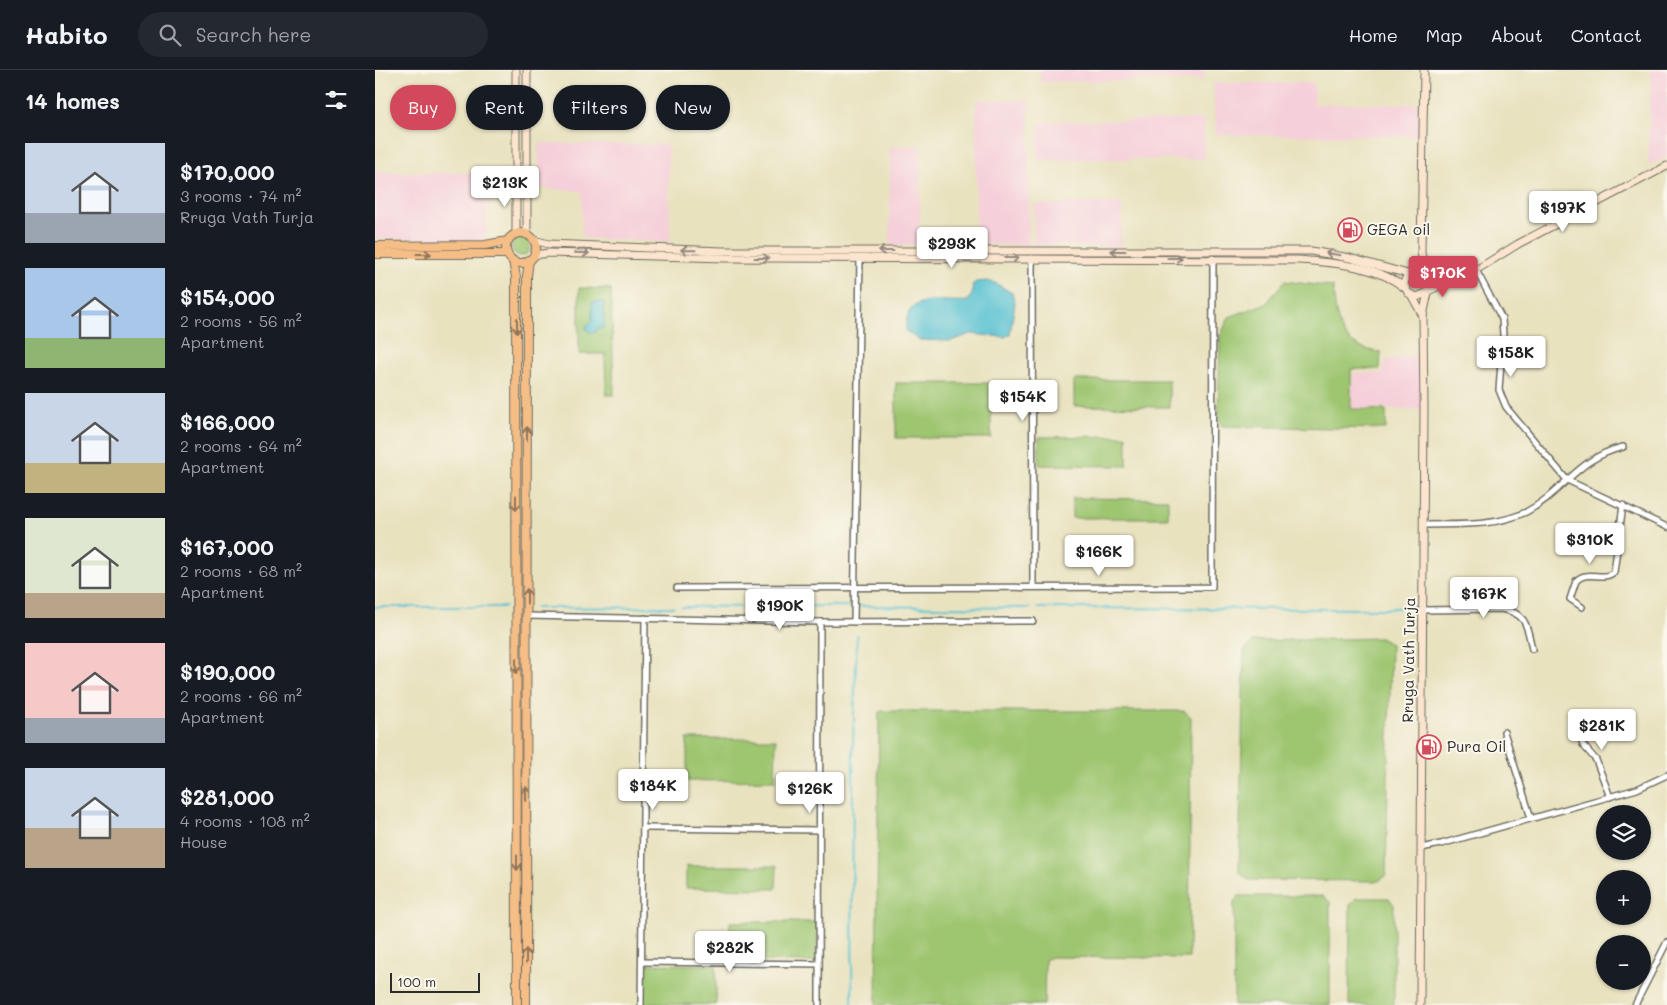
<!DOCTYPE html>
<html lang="en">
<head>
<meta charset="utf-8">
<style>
	body { margin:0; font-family:Mali,sans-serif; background:#242831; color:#f1f3f6; height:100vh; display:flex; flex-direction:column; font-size:19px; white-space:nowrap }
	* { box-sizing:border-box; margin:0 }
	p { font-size:16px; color:#9ea1a6 }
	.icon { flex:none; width:28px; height:28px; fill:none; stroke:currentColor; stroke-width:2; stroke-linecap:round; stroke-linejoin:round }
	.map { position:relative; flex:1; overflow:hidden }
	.drawer { display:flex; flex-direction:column; background:#171b24; width:375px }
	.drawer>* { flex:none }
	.banner { position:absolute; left:15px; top:15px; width:475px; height:45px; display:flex; gap:10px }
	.fabs { position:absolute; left:1221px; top:735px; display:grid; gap:10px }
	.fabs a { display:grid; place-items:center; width:55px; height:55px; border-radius:50%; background:#171b24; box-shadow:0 1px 4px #0004; font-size:25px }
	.scale { position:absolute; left:15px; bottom:12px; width:90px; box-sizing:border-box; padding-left:5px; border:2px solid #2b2b2b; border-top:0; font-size:14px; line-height:18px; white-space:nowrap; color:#2b2b2b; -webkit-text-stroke:4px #fbf7ec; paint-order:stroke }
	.price { position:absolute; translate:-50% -42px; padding:0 11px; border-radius:5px; background:#fff; color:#222; font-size:16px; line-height:32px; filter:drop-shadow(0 1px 2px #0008) }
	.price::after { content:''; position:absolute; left:50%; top:30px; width:15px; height:11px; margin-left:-8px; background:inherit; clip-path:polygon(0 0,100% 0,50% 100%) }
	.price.on { background:#d1495b; color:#fff }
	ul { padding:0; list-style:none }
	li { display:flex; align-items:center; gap:15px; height:125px; padding:0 25px }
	li span { display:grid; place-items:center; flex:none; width:140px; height:100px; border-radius:0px; color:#555 }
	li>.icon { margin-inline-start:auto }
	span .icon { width:60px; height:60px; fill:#fffc; stroke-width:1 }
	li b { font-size:21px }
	h2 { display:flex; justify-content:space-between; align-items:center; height:60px; padding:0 25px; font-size:21px }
	.pill { padding:0 18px; border-radius:22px; background:#171b24; box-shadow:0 1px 4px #0004; font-size:18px; line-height:45px }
	.pill.on { background:#d1495b; color:#fff }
	header { display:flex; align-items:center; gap:30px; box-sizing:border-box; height:70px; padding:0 25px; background:#171b24; border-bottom:1px solid #363941 }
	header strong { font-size:24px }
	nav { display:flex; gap:28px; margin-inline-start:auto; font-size:18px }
	.search { width:350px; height:45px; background:#242831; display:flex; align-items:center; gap:12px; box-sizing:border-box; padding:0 18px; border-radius:28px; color:#9ea1a6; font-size:19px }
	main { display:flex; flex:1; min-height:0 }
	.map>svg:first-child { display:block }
</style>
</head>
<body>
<header>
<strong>Habito</strong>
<div class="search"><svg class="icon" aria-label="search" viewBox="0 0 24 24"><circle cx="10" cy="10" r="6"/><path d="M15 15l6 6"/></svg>Search here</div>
<nav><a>Home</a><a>Map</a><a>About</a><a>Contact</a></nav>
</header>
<main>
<section class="drawer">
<h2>14 homes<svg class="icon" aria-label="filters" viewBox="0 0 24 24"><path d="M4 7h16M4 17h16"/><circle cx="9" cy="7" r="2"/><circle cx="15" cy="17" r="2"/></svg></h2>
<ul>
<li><span style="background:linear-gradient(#c9d6e8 70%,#9aa5b1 0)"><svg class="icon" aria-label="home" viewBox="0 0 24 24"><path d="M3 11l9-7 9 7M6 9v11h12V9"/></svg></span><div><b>$170,000</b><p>3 rooms · 74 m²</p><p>Rruga Vath Turja</p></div></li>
<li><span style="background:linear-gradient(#a9c7e8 70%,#8fb573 0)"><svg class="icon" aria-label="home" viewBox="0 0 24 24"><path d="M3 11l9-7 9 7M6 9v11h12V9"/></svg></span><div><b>$154,000</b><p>2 rooms · 56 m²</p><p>Apartment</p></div></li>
<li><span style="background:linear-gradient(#c9d6e8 70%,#c2b280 0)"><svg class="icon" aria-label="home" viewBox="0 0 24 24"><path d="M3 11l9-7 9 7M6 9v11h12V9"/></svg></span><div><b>$166,000</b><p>2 rooms · 64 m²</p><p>Apartment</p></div></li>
<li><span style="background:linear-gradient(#dfe7d0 75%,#b9a48a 0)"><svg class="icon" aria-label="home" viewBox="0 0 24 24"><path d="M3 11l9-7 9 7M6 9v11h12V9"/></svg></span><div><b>$167,000</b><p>2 rooms · 68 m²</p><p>Apartment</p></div></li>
<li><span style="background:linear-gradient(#f6c9c9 75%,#9aa5b1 0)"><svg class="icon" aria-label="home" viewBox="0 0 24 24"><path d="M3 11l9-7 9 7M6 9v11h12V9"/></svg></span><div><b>$190,000</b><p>2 rooms · 66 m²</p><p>Apartment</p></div></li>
<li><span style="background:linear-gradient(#c9d6e8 60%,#b9a48a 0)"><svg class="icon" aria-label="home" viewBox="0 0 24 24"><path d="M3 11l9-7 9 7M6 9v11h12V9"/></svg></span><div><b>$281,000</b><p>4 rooms · 108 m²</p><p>House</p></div></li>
</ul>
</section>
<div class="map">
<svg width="1292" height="935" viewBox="0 0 1292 935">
	<rect width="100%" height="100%" fill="#fbf7ec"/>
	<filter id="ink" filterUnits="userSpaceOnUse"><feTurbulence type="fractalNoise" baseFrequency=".02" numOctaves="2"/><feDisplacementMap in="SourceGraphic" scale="10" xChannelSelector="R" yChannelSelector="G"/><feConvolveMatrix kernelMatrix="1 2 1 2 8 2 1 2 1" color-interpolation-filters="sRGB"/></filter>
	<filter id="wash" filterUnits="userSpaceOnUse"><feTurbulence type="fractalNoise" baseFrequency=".0096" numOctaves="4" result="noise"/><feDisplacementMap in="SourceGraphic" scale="20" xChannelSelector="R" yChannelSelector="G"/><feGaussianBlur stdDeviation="1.12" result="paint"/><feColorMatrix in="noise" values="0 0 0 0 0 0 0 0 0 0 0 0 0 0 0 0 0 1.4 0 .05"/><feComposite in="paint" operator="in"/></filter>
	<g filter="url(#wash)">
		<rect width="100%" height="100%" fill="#e8e2bf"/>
		<g fill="#f5cfd9">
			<polygon points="665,0 829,0 829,10 665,12"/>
			<polygon points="1276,0 1292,0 1292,87 1273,96"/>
			<polygon points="838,13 939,13 939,34 1046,34 1044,66 841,65"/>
			<polygon points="601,30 654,30 654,175 601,174"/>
			<polygon points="829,49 830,89 662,90 664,52"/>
			<polygon points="163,73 293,75 295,172 207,168 207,121 165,118"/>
			<rect x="515" y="76" width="30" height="99"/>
			<polygon points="0,102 113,103 111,170 0,169"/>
			<polygon points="747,133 746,177 659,175 659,134"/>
			<polygon points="1045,284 1048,340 977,338 978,303 1007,303 1011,290"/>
		</g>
		<g fill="#9ec671" stroke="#64784e">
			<circle cx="146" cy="177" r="9"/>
			<path d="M909 211 958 217C961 253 965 278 1006 282L1005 299H976V339L1011 340V359L847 356 843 349 845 267 854 247 892 233Z"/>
			<polygon points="204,218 236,219 239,325 231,325 230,284 204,284"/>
			<polygon points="699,310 794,310 794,337 699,336"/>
			<rect x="521" y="313" width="95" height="55"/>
			<polygon points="752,366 752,396 664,395 664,367"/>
			<polygon points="697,428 793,429 793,448 697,448"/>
			<polygon points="1005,568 1016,574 1011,805 1004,811 873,810 864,802 869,580 879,571"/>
			<polygon points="508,641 809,641 816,647 814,888 676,887 670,890 669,935 501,935 504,642"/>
			<polygon points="312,669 401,669 400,710 312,711"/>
			<polygon points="311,796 402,796 401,819 311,818"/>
			<polygon points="864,826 948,826 955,832 955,935 859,935 859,831"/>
			<polygon points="981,828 1014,828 1019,835 1019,935 974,935 975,834"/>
			<polygon points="355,852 442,852 441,892 354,891"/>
			<polygon points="269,894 341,895 341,935 268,934"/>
		</g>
		<g fill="#57c1d2" stroke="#41767e">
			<path d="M612 211 620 213 637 223 640 233 635 264 630 267 596 264 576 271 544 270 531 261C529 221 564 233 593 231L598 222 597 215 601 212Z"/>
			<polygon points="217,232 229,232 229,258 223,258 221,262 216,263 212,260 211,256 217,251"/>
		</g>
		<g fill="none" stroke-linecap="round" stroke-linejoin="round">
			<g stroke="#57c1d2" stroke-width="2">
				<polyline points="484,536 654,538"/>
				<polyline points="0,537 130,537"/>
				<polyline points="307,537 475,536"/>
				<polyline points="161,538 298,537"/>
				<polyline points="663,538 1011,539 1039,536"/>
				<polyline points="477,935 478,674 482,565"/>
			</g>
		</g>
	</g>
	<g filter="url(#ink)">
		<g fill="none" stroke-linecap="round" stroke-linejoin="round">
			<g stroke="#6d6b5f" stroke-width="8">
				<g id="street">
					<polyline points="657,188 658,517"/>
					<polyline points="1101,200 1127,249 1128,265 1124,320 1131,337 1192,410 1292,457"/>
					<path d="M1049 455C1082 454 1120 457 1151 442 1189 422 1202 388 1248 377"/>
					<polyline points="302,518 837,517 838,188"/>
					<path d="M1207 537 1195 529 1201 511C1212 499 1228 512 1239 502L1248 435"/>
					<path d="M1048 540 1126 539C1152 543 1152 556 1157 579"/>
					<polyline points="152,546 445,552 658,551"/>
					<polyline points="479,552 485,188"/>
					<polyline points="1199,644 1208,675 1221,690 1235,727"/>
					<polyline points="1129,662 1156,748"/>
					<polyline points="268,758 444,760"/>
					<polyline points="1046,778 1066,774 1262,719 1292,705"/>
					<polyline points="267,892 444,894"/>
					<polyline points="266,935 270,548"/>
					<polyline points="444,935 445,552"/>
					<polyline points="1260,935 1292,872"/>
				</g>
			</g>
			<g stroke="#6d6b5f" stroke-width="9">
				<g id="secondary">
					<polyline points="1049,0 1046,183 1051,204"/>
					<polyline points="141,164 141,0"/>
					<polyline points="152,165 152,0"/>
					<polyline points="158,170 174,174 347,181 936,181 975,188 1033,204"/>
					<path d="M159 185 174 183 350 188 924 190C959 193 1002 195 1030 218"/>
					<polyline points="1053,207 1075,212"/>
					<polyline points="1053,221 1101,200 1143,174 1292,96"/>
					<polyline points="1037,226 1048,246"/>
					<path d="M1045 935 1049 339 1048 246 1055 213C1053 202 1043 198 1033 204L1029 213 1033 223 1042 227 1051 223"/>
				</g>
			</g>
			<g stroke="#6d6b5f" stroke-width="10">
				<g id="primary">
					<circle cx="146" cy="178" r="15"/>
					<polyline points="0,176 110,175 133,171"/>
					<polyline points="0,184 132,184"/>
					<polyline points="138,191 141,207 142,935"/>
					<polyline points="151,935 152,206 154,190"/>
				</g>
			</g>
			<use href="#street" stroke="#fff" stroke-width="5"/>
			<use href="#secondary" stroke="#fbe5cf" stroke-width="7"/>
			<use href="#primary" stroke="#f6be87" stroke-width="8"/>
		</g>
		<defs><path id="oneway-shaft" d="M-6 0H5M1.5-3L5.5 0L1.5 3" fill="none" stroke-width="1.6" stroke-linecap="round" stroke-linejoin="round" transform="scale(1.25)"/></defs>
		<g stroke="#93887d">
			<use href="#oneway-shaft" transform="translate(313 180) rotate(-179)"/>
			<use href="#oneway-shaft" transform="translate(511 181) rotate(180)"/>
			<use href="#oneway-shaft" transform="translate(743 181) rotate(-180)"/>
			<use href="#oneway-shaft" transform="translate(207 183) rotate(2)"/>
			<use href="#oneway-shaft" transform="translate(958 184) rotate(-171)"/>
			<use href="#oneway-shaft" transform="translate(387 188)"/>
			<use href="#oneway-shaft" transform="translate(637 188)"/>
			<use href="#oneway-shaft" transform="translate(800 188)"/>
		</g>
		<g stroke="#907459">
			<use href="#oneway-shaft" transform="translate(49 184)"/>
			<use href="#oneway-shaft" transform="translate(142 256) rotate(90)"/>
			<use href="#oneway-shaft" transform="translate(152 364) rotate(-90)"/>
			<use href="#oneway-shaft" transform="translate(141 433) rotate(90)"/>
			<use href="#oneway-shaft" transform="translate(152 526) rotate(-90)"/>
			<use href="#oneway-shaft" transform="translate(141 596) rotate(90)"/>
			<use href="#oneway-shaft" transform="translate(151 724) rotate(-90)"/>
			<use href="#oneway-shaft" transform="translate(142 793) rotate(90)"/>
			<use href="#oneway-shaft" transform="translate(151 886) rotate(-90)"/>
		</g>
	</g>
	<defs>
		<g id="fuel-ring" transform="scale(1.25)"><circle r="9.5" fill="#fbf7ec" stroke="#d1495b" stroke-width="1.5"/><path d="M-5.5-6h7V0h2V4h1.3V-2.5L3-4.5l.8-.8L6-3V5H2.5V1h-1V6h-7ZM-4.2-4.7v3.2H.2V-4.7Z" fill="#d1495b"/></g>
	</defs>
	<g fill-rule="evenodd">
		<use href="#fuel-ring" x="975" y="160"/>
		<use href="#fuel-ring" x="1054" y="677"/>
	</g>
	<g text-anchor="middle" stroke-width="4" stroke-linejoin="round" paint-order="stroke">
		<g font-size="15" fill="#2b2b2b" stroke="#fbf7ec" text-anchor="start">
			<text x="992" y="165">GEGA oil</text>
			<text x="1072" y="682">Pura Oil</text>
		</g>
		<g font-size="15" fill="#2b2b2b" stroke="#fbf7ec">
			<text transform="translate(1034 590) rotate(-89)" y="5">Rruga Vath Turja</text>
		</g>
	</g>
</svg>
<div class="fabs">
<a><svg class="icon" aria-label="layers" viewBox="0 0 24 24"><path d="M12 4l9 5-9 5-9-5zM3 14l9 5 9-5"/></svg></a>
<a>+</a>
<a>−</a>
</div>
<div class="scale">100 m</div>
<b class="price" style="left:130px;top:138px">$213K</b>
<b class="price" style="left:1188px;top:163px">$197K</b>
<b class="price" style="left:577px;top:199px">$293K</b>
<b class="price on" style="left:1068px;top:228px">$170K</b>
<b class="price" style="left:1136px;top:308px">$158K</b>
<b class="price" style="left:648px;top:352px">$154K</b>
<b class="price" style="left:1215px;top:495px">$310K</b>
<b class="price" style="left:724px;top:507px">$166K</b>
<b class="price" style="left:1109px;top:549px">$167K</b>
<b class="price" style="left:405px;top:561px">$190K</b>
<b class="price" style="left:1227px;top:681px">$281K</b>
<b class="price" style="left:278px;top:741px">$184K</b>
<b class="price" style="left:435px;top:744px">$126K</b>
<b class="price" style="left:355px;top:903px">$282K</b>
<div class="banner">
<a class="pill on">Buy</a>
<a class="pill">Rent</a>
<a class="pill">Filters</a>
<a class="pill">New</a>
</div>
</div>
</main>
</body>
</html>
